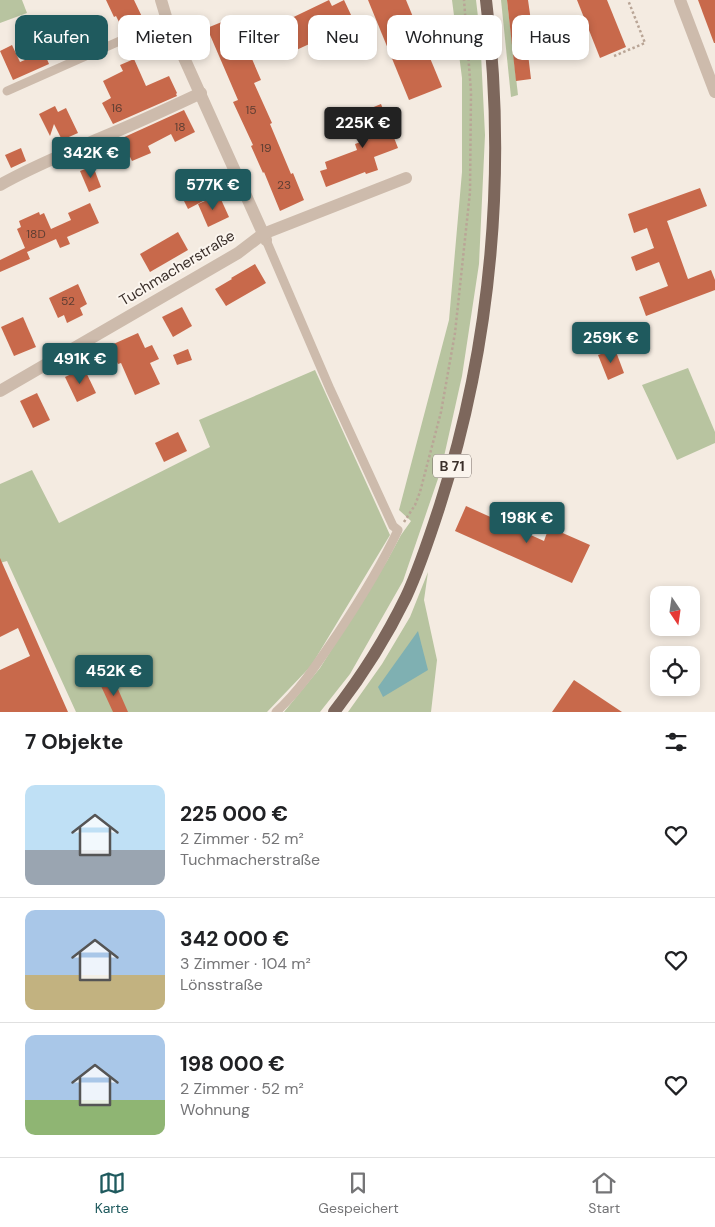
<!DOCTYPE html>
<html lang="de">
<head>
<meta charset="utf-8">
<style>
	body { margin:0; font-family:"DM Sans",sans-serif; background:#f2f2f2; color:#202124; height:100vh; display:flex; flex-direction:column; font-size:19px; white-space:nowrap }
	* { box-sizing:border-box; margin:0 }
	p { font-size:16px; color:#757577 }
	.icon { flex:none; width:28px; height:28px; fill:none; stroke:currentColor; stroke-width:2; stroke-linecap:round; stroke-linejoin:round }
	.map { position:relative; height:712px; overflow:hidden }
	.side { display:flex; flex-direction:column; background:#fff; flex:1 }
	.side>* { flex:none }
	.guide { position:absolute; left:15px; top:15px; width:685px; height:45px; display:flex; gap:10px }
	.needle { width:32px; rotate:167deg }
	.controls { position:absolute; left:650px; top:586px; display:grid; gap:10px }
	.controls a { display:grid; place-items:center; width:50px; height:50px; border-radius:10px; background:#fff; box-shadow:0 2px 8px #0003; font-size:25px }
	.price { position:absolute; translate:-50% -42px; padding:0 11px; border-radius:5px; background:#1f5a5e; color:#fff; font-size:16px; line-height:32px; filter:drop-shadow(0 1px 2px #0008) }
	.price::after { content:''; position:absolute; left:50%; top:30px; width:15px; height:11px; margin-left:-8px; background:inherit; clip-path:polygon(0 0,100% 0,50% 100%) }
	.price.active { background:#222; color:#fff }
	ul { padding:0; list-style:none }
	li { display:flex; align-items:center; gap:15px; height:125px; padding:0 25px }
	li+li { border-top:1px solid #e0e0e0 }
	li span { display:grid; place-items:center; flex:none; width:140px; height:100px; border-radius:10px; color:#555 }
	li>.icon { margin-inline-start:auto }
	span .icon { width:60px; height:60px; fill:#fffc; stroke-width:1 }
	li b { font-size:21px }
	h2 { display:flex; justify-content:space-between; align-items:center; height:60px; padding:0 25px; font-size:21px }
	.chip { padding:0 18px; border-radius:10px; background:#fff; box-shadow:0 2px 8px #0003; font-size:18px; line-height:45px }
	.chip.active { background:#1f5a5e; color:#fff }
	.menu { display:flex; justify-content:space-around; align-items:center; height:70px; border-top:1px solid #e0e0e0; background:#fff; font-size:14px; color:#757577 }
	.menu a { display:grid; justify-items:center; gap:2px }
	.menu .active { color:#1f5a5e }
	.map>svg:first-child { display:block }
</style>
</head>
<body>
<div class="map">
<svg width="715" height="712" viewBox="0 0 715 712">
	<rect width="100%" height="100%" fill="#f4ebe1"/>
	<g fill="#b8c4a0">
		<polygon points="0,0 22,0 27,13 0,23"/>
		<polygon points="452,0 476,0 480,34 485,135 479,264 462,376 441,470 403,581 350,674 320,712 284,712 320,668 387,561 401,535 411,521 399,510 449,320 462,172 462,78"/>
		<polygon points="501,0 507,0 518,95 511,97"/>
		<polygon points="688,368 715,432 715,443 677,460 642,385"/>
		<polygon points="315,370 390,535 311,666 267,712 76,712 7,561 0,563 0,484 32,470 59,523 210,447 199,420"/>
		<polygon points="428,572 424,600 437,660 431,712 348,712 382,664 410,617"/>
	</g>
	<polygon fill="#7fb0b2" points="418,631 428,670 383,697 378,687"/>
	<g fill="#c8694b">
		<polygon points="106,0 134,0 145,23 124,32 116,16 114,17"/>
		<polygon points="329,0 332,6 344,0 352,17 341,23 344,28 292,52 279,24"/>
		<polygon points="368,0 406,0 442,87 409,100"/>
		<polygon points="507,0 528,0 532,28 528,28 529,36 526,37 531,79 516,81"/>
		<polygon points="577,0 607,0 626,47 600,58"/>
		<polygon points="698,0 715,0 715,43 714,43"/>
		<polygon points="234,17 261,80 254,83 272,123 270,124 291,174 293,173 304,200 280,211 264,172 263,173 251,146 253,145 233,102 238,100 207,28"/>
		<polygon points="12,45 20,62 44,52 49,64 13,80 0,51"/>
		<polygon points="134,59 146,86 169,76 177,93 176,94 177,96 113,124 102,103 111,98 103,81 123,71 120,65"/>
		<polygon points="381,104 398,148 374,157 378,170 366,174 365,172 326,187 320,171 327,169 325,162 357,150 355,144 369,139 359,113"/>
		<polygon points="55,106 58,112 66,108 78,133 62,140 54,124 50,136 39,114"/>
		<polygon points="184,110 195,132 175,142 171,134 148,146 151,153 132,161 130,157 124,160 122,155 104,163 98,150 120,140 120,139"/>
		<polygon points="21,148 26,161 11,168 5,155"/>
		<polygon points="93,166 101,187 89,192 80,171"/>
		<polygon points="198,185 205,200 188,209 180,193"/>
		<polygon points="700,188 707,206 667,221 688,279 711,270 715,280 715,290 646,316 639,297 668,286 659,262 636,271 631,257 654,248 647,228 634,233 628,214"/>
		<polygon points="219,195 229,217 208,227 198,204"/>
		<polygon points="90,203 99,223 67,237 70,244 60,248 56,239 27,252 30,259 0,272 0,260 25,248 17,229 21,227 19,221 39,212 40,215 44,213 51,229 71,220 68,213"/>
		<polygon points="178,232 188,250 150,272 140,254"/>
		<polygon points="255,264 266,283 226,306 215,289 232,279 231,278"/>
		<polygon points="78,284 87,304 80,308 83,315 67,323 64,315 58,318 49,298"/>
		<polygon points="182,307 192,326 173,337 162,317"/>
		<polygon points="23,317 36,347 14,356 1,327"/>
		<polygon points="138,333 145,348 152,345 159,359 150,363 160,384 135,395 121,363 118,364 109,346"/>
		<polygon points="188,349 192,360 177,365 173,355"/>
		<polygon points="615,349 624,373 608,380 598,355"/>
		<polygon points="84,368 96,393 77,402 65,377"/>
		<polygon points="37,393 50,420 33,428 20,401"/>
		<polygon points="178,432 187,451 164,462 155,443"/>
		<polygon points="466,506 544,541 549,527 590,545 572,583 455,531"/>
		<polygon points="0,558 68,712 0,712 0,670 30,656 18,628 0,637"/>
		<polygon points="114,680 128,712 113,712 101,686"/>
		<polygon points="574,680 622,712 552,712"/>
	</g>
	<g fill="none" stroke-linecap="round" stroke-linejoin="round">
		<g stroke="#b9a596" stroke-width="2.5" stroke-dasharray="2.5 2.5" stroke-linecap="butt">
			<polyline points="614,56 645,43 628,0"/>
			<polyline points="404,522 415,505 420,492 441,412 455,333 470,192 471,92 464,0"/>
		</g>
		<g stroke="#cdbbac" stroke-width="9">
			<polyline points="7,91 167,20"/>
			<path d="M266 240 330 389 393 526 398 530C381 566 360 600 338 633 319 661 301 689 276 712"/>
		</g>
		<g stroke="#cdbbac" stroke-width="12">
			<polyline points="161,0 167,20 266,240"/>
			<polyline points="680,0 715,92"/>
			<path d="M0 185C31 167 65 154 98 139 133 125 167 109 201 93"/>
			<polyline points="0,391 238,253 263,234 406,178"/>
		</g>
		<path stroke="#7d675c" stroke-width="12" d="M334 712C362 676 386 638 406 597 420 567 430 536 440 505 492 343 507 168 486 0"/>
	</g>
	<g text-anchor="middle" stroke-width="4" stroke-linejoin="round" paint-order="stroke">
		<g font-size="12" fill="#5e3e33">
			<text x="117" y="112">16</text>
			<text x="251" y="114">15</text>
			<text x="180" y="131">18</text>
			<text x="266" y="152">19</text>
			<text x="284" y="189">23</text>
			<text x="36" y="238">18D</text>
			<text x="68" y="305">52</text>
		</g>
		<rect fill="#fbf5ee" stroke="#756b66" stroke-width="1" x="433" y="454.5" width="38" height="23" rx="4"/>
		<g font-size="14" font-weight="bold" fill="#3b302b">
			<text x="452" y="471">B 71</text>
		</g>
		<g font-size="15" fill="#3b302b" stroke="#fbf5ee">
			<text transform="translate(177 268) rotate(-31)" y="5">Tuchmacherstraße</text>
		</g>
	</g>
</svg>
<div class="controls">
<a><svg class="needle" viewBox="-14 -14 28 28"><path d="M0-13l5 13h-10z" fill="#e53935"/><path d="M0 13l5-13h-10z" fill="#757577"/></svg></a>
<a><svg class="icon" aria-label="locate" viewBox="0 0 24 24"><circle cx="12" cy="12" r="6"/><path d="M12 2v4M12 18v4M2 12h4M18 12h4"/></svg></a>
</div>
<b class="price active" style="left:363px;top:149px">225K €</b>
<b class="price" style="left:91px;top:179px">342K €</b>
<b class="price" style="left:213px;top:211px">577K €</b>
<b class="price" style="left:611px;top:364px">259K €</b>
<b class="price" style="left:80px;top:385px">491K €</b>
<b class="price" style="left:527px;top:544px">198K €</b>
<b class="price" style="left:114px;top:697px">452K €</b>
<div class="guide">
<a class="chip active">Kaufen</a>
<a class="chip">Mieten</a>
<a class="chip">Filter</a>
<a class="chip">Neu</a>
<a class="chip">Wohnung</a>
<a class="chip">Haus</a>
</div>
</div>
<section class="side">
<h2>7 Objekte<svg class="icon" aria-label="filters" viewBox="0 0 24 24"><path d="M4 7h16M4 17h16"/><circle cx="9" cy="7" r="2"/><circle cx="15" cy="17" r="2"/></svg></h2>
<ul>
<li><span style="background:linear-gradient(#bfe0f5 65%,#9aa5b1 0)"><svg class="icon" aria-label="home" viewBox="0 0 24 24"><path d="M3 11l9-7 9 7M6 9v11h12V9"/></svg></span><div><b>225 000 €</b><p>2 Zimmer · 52 m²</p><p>Tuchmacherstraße</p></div><svg class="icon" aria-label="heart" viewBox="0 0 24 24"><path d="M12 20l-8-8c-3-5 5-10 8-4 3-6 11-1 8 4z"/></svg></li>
<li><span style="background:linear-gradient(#a9c7e8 65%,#c2b280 0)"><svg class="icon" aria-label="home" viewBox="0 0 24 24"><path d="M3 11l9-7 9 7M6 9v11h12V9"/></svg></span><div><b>342 000 €</b><p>3 Zimmer · 104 m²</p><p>Lönsstraße</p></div><svg class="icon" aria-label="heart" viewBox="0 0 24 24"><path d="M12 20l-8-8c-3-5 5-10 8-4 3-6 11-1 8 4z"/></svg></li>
<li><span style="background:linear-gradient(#a9c7e8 65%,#8fb573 0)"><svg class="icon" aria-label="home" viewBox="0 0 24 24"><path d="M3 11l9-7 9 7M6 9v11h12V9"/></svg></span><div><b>198 000 €</b><p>2 Zimmer · 52 m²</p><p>Wohnung</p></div><svg class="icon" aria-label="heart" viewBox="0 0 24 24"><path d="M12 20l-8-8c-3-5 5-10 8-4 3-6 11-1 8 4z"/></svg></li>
</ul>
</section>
<nav class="menu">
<a class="active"><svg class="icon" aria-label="map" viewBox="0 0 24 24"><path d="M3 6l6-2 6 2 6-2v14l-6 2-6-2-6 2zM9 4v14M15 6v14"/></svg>Karte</a>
<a><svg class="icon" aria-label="saved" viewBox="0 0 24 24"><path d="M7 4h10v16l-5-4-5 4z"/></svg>Gespeichert</a>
<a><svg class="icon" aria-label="home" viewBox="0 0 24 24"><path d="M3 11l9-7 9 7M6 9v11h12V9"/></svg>Start</a>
</nav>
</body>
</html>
